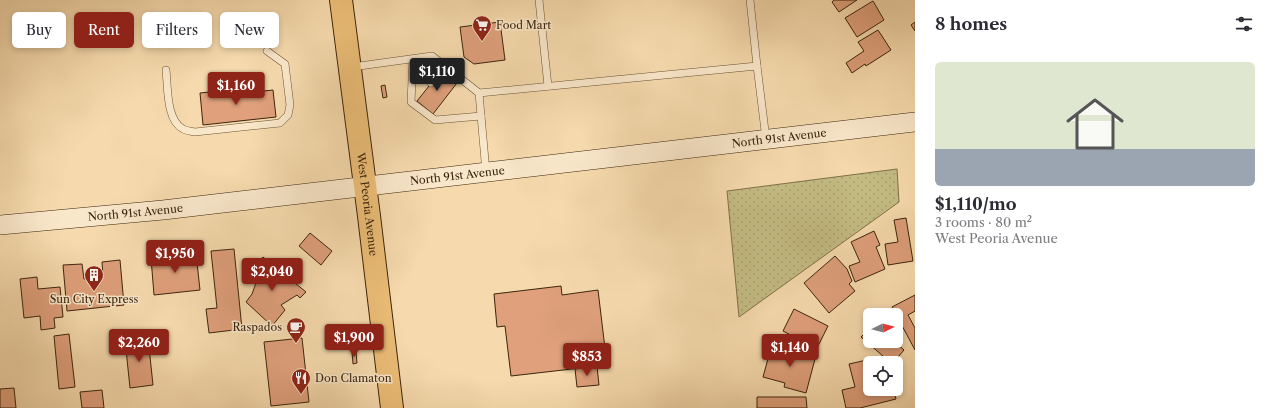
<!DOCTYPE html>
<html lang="en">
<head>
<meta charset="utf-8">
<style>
	body { margin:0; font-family:"Libre Caslon Text",serif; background:#f2f2f3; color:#2b2b33; height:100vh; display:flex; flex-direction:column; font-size:15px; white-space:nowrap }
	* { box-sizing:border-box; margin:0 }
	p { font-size:13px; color:#7c7c81 }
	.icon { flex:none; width:22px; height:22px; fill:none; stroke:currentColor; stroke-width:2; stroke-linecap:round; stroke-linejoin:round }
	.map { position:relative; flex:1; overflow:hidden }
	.drawer { display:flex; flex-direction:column; background:#fff; width:360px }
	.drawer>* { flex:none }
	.hud { position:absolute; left:12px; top:12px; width:380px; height:36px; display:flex; gap:8px }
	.needle { width:26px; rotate:84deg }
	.controls { position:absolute; left:863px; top:308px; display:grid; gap:8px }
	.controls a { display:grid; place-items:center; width:40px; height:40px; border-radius:6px; background:#fff; box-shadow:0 2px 6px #0003; font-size:20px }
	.price { position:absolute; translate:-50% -34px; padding:0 9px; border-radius:4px; background:#8f2418; color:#fff; font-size:13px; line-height:26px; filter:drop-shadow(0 1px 2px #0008) }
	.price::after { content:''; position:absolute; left:50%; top:24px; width:12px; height:9px; margin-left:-6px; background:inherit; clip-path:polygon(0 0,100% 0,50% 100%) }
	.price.selected { background:#222; color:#fff }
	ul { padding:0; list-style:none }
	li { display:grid; align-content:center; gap:8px; height:212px; padding:0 20px }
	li+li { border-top:1px solid #e1e1e2 }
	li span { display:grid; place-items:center; height:124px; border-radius:6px; color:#555 }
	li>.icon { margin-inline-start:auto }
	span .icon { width:72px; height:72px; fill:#fffc; stroke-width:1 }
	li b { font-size:17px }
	h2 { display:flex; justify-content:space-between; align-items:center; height:48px; padding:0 20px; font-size:17px }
	.tag { padding:0 14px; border-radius:6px; background:#fff; box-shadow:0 2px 6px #0003; font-size:14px; line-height:36px }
	.tag.selected { background:#8f2418; color:#fff }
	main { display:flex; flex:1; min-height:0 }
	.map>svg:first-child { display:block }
</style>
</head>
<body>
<main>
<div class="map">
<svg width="915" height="408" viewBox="0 0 915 408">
	<defs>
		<pattern id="park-dots" width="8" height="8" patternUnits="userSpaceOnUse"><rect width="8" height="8" fill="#c4bd84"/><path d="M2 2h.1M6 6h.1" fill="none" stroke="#a9a271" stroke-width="1.8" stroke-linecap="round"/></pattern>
	</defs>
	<rect width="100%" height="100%" fill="#f6daad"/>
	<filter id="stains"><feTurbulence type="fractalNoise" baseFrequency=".005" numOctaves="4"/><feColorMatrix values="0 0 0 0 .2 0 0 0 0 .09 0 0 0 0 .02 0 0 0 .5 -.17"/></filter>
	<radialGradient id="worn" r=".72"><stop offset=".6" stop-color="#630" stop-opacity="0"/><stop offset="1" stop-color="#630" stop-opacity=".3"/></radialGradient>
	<polygon fill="url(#park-dots)" stroke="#807148" points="897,169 899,202 739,317 727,191"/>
	<g fill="#dfa07b" stroke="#3c250d">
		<polygon points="834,0 857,0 839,12 832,2"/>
		<polygon points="873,1 884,20 857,37 845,18"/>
		<polygon points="500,22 505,60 474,64 464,57 460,27"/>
		<polygon points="915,22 915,31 911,25"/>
		<polygon points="878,30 891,50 866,66 865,64 852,73 846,63 864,51 858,42"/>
		<polygon points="441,71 457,83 433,114 417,101"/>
		<polygon points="385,85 387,97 383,98 381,86"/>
		<polygon points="237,89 237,94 273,90 276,117 203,125 200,93"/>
		<polygon points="906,218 913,261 888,265 885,244 898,242 894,220"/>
		<polygon points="874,231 880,245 876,247 885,269 855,282 849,266 860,262 851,242"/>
		<polygon points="310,233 332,251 321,265 299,246"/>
		<polygon points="234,249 242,329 209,333 206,309 217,308 211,251"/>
		<polygon points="196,253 200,290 154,295 151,258"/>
		<polygon points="835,256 847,269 852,281 849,284 855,291 829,313 804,283"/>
		<polygon points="263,257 306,292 300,298 297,295 281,305 285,310 272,326 246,302 252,294 262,266 258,263"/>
		<polygon points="120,260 124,305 67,311 63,265 82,264 84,279 103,277 102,262"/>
		<polygon points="37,277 38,289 60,287 63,317 54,318 55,328 41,330 40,316 24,318 20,279"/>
		<polygon points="561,286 562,295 598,290 607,365 511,376 505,326 497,327 494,294"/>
		<polygon points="915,295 915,311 908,315 915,328 915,350 892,307"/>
		<polygon points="794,309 828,326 812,358 799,351 804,342 783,331"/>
		<polygon points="870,328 870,341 894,341 904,350 893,363 891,363 861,337"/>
		<polygon points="69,334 75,387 59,389 54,336"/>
		<polygon points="148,338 153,385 130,388 125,340"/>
		<polygon points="302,338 309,402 271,406 264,342"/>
		<polygon points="778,344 798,349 797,354 815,359 806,393 784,387 785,383 763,377 769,355 775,356"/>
		<polygon points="352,352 356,352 357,363 353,364"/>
		<polygon points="867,360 870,373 870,389 893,389 896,399 860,408 846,408 842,390 855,387 849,364"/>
		<polygon points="597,366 599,385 577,387 575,369"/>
		<polygon points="14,388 16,408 0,408 0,389"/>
		<polygon points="102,390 104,408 82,408 80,392"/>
		<polygon points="757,397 806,397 807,408 757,408"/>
	</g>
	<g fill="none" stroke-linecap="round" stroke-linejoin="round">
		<g stroke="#6a5235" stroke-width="8">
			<g id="service">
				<polyline points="539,0 548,86"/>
				<polyline points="750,0 757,66"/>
				<polyline points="413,59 411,102 435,120 481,116"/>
				<polyline points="352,67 432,56 479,93 757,66 766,139"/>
				<polyline points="413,68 431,83"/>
				<path d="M166 70C168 87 166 120 183 129 186 131 191 131 195 132L280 123 288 115 290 105 285 64 267 51"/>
				<polyline points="479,93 486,172"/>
			</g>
		</g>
		<g stroke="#3c250d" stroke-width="20">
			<g id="secondary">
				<path id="s1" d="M0 225 163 210 915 122"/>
			</g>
		</g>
		<g stroke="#3c250d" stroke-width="24">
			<g id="primary">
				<path id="s2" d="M341 0 369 216 392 408"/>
			</g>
		</g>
		<use href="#service" stroke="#f9e7ca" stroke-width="7"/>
		<use href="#secondary" stroke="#f9e7ca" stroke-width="19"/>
		<use href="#primary" stroke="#ebbd76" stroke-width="22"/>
	</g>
	<defs>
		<g id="supermarket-pin" transform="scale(1)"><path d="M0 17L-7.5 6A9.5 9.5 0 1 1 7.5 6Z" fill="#8f2418" stroke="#f9e7ca"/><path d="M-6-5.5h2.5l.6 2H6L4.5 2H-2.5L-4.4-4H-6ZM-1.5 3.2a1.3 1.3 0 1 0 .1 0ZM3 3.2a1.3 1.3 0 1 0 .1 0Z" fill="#fff"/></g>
		<g id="building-pin" transform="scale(1)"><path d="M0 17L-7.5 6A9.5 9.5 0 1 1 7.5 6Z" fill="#8f2418" stroke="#f9e7ca"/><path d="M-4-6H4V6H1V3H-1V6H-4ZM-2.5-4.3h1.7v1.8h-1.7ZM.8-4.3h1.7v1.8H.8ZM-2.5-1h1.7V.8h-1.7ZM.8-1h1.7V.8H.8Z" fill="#fff"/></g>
		<g id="cafe-pin" transform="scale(1)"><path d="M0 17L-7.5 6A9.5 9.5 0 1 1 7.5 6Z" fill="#8f2418" stroke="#f9e7ca"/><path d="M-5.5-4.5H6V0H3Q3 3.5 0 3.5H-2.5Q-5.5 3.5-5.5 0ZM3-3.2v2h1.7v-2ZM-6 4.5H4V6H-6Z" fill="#fff"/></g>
		<g id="restaurant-pin" transform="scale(1)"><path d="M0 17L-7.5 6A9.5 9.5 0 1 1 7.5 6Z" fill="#8f2418" stroke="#f9e7ca"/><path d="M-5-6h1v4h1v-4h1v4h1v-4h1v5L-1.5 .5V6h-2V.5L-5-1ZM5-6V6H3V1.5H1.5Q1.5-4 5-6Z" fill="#fff"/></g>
	</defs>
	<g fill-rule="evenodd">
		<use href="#supermarket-pin" x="482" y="25"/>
		<use href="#building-pin" x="94" y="275"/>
		<use href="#cafe-pin" x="296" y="327"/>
		<use href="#restaurant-pin" x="301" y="378"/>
	</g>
	<g text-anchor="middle" stroke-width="3" stroke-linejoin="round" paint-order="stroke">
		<g font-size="11" fill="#3c250d" stroke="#f9e7ca" text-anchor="start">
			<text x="496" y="29">Food Mart</text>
			<text x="94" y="303" text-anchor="middle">Sun City Express</text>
			<text x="282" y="331" text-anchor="end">Raspados</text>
			<text x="315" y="382">Don Clamaton</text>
		</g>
		<g font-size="11" fill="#3c250d" stroke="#f9e7ca">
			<text dy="4" stroke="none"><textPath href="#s1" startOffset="784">North 91st Avenue</textPath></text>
			<text dy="4" stroke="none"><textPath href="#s1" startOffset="460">North 91st Avenue</textPath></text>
			<text dy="4" stroke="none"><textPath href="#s2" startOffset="206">West Peoria Avenue</textPath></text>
			<text dy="4" stroke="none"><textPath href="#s1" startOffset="136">North 91st Avenue</textPath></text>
		</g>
	</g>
	<rect width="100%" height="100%" filter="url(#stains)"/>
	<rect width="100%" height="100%" fill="url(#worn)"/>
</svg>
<div class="controls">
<a><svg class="needle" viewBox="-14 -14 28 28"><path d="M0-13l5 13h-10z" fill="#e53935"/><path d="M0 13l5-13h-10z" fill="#7c7c81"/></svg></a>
<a><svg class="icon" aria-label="locate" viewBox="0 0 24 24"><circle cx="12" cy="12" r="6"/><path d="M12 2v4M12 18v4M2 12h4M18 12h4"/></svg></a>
</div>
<b class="price selected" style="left:437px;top:92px">$1,110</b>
<b class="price" style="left:236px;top:106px">$1,160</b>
<b class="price" style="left:175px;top:274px">$1,950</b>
<b class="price" style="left:272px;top:292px">$2,040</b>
<b class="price" style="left:354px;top:358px">$1,900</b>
<b class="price" style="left:139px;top:363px">$2,260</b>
<b class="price" style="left:790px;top:368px">$1,140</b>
<b class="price" style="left:587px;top:377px">$853</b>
<div class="hud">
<a class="tag">Buy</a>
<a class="tag selected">Rent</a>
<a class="tag">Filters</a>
<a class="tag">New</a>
</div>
</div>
<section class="drawer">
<h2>8 homes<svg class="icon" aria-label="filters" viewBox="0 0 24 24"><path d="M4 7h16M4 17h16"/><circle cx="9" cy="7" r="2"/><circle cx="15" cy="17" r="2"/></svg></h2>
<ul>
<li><span style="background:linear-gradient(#dfe7d0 70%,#9aa5b1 0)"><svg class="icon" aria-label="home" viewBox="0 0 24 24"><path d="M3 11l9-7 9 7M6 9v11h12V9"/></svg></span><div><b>$1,110/mo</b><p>3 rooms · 80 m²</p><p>West Peoria Avenue</p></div></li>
</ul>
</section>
</main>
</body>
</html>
